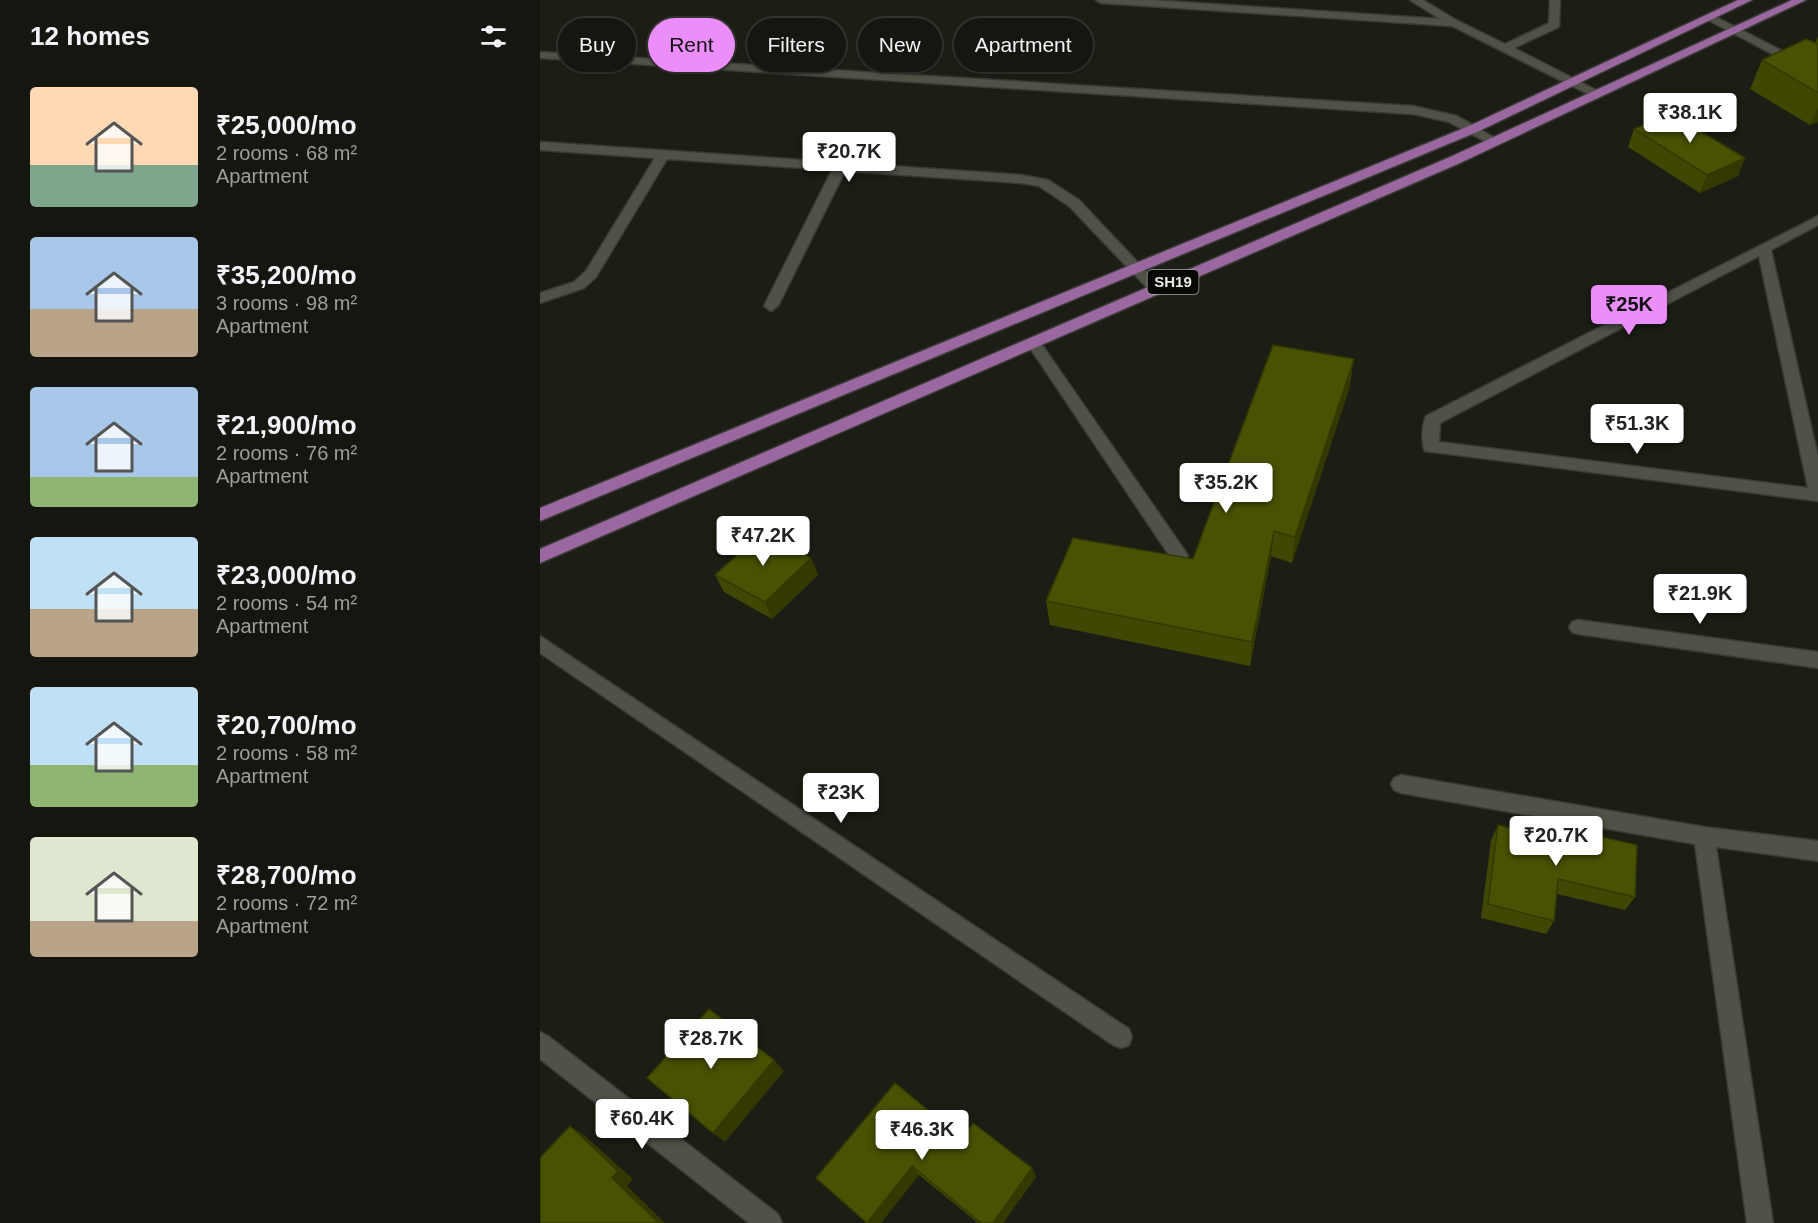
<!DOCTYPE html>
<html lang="en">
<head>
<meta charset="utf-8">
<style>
	body { margin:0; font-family:Helvetica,sans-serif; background:#1e1f19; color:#f1f3f6; height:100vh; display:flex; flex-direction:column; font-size:22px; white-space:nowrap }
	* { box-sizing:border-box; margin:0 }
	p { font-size:20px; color:#9d9f9f }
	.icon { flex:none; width:33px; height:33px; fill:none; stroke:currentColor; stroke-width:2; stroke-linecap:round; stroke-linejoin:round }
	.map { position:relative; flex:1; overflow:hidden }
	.drawer { display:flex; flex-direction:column; background:#151610; width:540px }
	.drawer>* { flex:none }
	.guide { position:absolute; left:18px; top:18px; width:570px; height:54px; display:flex; gap:12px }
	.price { position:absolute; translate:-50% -51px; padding:0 14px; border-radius:6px; background:#fff; color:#222; font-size:20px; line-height:39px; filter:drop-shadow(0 2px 3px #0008) }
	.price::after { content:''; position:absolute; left:50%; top:36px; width:18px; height:14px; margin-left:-9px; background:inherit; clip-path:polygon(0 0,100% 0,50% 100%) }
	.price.active { background:#eb8dfb; color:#111 }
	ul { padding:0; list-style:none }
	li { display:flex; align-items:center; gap:18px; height:150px; padding:0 30px }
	li span { display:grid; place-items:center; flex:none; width:168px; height:120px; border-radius:6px; color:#555 }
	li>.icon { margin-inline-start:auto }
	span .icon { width:72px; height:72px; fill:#fffc; stroke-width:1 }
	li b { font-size:26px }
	h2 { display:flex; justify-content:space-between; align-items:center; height:72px; padding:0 30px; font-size:26px }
	.chip { padding:0 21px; border-radius:27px; background:#151610; box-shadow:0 2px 4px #0004,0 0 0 2px #343530; font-size:21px; line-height:54px }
	.chip.active { background:#eb8dfb; color:#111 }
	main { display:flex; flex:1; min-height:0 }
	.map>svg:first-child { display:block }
</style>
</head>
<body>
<main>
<section class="drawer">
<h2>12 homes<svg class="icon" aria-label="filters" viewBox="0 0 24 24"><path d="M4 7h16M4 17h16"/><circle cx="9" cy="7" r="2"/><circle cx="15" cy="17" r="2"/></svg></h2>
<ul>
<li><span style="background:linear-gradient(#ffd9b3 65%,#7fa58c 0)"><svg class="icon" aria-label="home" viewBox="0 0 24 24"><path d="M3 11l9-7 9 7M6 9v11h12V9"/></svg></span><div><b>₹25,000/mo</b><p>2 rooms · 68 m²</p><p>Apartment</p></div></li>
<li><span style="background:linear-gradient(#a9c7e8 60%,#b9a48a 0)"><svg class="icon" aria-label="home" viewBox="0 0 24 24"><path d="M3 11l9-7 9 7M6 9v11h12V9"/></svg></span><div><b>₹35,200/mo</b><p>3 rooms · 98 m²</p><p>Apartment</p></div></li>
<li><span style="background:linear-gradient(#a9c7e8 75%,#8fb573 0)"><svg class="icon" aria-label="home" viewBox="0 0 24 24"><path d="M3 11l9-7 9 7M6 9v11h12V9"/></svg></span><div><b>₹21,900/mo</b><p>2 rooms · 76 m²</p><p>Apartment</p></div></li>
<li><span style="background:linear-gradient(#bfe0f5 60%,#b9a48a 0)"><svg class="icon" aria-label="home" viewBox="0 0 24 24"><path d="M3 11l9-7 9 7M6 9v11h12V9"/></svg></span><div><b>₹23,000/mo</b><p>2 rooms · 54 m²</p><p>Apartment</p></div></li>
<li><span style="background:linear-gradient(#bfe0f5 65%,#8fb573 0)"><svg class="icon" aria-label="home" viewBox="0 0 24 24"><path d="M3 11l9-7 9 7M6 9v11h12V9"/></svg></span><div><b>₹20,700/mo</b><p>2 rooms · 58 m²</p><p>Apartment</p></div></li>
<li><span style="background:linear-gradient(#dfe7d0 70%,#b9a48a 0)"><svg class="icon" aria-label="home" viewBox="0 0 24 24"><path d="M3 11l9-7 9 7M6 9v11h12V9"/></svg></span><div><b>₹28,700/mo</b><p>2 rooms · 72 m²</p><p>Apartment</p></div></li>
</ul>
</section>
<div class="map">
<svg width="1278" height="1223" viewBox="0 0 1278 1223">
	<rect width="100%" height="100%" fill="#1c1e15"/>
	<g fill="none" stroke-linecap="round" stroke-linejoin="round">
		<g stroke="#383a34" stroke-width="3">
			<g id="minor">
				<polygon points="556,0 611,0 900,19 870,0 883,0 916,20 965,44 1009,23 1010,0 1020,0 1019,27 974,48 1064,94 1058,98 1054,97 912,26 561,3"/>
				<polygon points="1170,14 1278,69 1278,78 1166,19 1164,17"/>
				<polygon points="0,52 873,106 917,116 960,141 954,145 950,144 909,122 873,114 0,58"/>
				<polygon points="0,142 481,175 508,180 539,200 623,289 616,294 611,292 529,206 499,186 481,183 305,171 238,306 231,311 224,306 292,170 127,159 56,277 44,288 0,303 0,293 34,282 46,271 115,158 0,150"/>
				<path d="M1278 216V225L1231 250 1278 457V501L885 451C881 443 882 425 886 416ZM1219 256 1268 488 899 442 900 423Z"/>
				<polygon points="493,337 498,339 645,551 648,556 645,561 639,563 633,561 486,342"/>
				<polygon points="1038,620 1278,652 1278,668 1038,634 1032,632 1029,627 1032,622"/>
				<polygon points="0,636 589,1029 592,1037 589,1045 581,1048 573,1045 0,653"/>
				<polygon points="861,775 1164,827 1278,841 1278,861 1176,847 1233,1223 1207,1223 1155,844 861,793 854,790 851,784 854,778"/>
				<polygon points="0,1032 8,1036 238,1214 242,1223 209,1223 0,1059"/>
			</g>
		</g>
		<g stroke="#383a34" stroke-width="3">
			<g id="major">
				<polygon points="1198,0 1212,0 937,132 0,521 0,508 929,126"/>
				<polygon points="1252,0 1266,0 920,163 0,563 0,549 910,157"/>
			</g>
		</g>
		<use href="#minor" fill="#505248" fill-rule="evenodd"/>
		<use href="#major" fill="#9b67a0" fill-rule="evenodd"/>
	</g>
	<g fill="#3f4702">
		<polygon points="1278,36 1278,122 1270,125 1210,89 1222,60 1275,43"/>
		<polygon points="1094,129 1198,176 1160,193 1088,147"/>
		<polygon points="810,386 752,563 731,556 710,666 510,625 506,601 653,559"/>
		<polygon points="271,558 278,575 232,619 184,592 175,575"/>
		<polygon points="992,821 1095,897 1085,910 1017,894 1014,921 1006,934 941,918 951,840 958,825 986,832"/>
		<polygon points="422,1138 492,1168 496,1177 463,1223 438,1223 379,1175 276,1178"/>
	</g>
	<g fill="#333901">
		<polygon points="1278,108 1278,122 1270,125"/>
		<polygon points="1205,158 1198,176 1160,193 1167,175"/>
		<polygon points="814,359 810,386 752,563 755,537"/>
		<polygon points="734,531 731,556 710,666 712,642"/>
		<polygon points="271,558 278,575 232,619 225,602"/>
		<polygon points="234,1060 244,1071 185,1142 173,1133"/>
		<polygon points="30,1126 45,1136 93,1179 87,1186 125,1223 119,1223 72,1178"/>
		<polygon points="372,1166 379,1175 341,1223 327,1223"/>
		<polygon points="492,1168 496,1177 463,1223 453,1223"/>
	</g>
	<g fill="#495202" stroke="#333901" stroke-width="1.5">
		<polygon points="1266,39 1278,44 1278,93 1222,60"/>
		<polygon points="1132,114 1205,158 1167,175 1094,129"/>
		<polygon points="733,345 814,359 755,537 734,531 712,642 506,601 533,538 653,559"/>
		<polygon points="222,532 271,558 225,602 175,575"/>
		<polygon points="992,821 1097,845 1095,897 1018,879 1014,921 948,904 958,825 991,833"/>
		<polygon points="169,1009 234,1060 173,1133 107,1078"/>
		<polygon points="355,1083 422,1138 433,1123 492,1168 453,1223 441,1223 372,1166 327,1223 276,1178"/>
		<polygon points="30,1126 78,1171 72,1178 119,1223 0,1223 0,1158"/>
	</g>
	<g text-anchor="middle" stroke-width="6" stroke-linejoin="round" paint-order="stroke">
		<rect fill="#070805" stroke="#a4a6a0" stroke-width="1.5" x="607.5" y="270" width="51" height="24" rx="4.5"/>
		<g font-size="15" font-weight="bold" fill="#e7e9e2">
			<text x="633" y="287">SH19</text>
		</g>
	</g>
</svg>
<b class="price" style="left:1150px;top:144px">₹38.1K</b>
<b class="price" style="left:309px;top:183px">₹20.7K</b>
<b class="price active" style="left:1089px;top:336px">₹25K</b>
<b class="price" style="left:1097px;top:455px">₹51.3K</b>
<b class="price" style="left:686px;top:514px">₹35.2K</b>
<b class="price" style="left:223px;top:567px">₹47.2K</b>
<b class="price" style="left:1160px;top:625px">₹21.9K</b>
<b class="price" style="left:301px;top:824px">₹23K</b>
<b class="price" style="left:1016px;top:867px">₹20.7K</b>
<b class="price" style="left:171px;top:1070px">₹28.7K</b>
<b class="price" style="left:102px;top:1150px">₹60.4K</b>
<b class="price" style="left:382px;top:1161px">₹46.3K</b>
<div class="guide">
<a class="chip">Buy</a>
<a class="chip active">Rent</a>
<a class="chip">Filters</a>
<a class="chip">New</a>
<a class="chip">Apartment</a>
</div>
</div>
</main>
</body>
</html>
